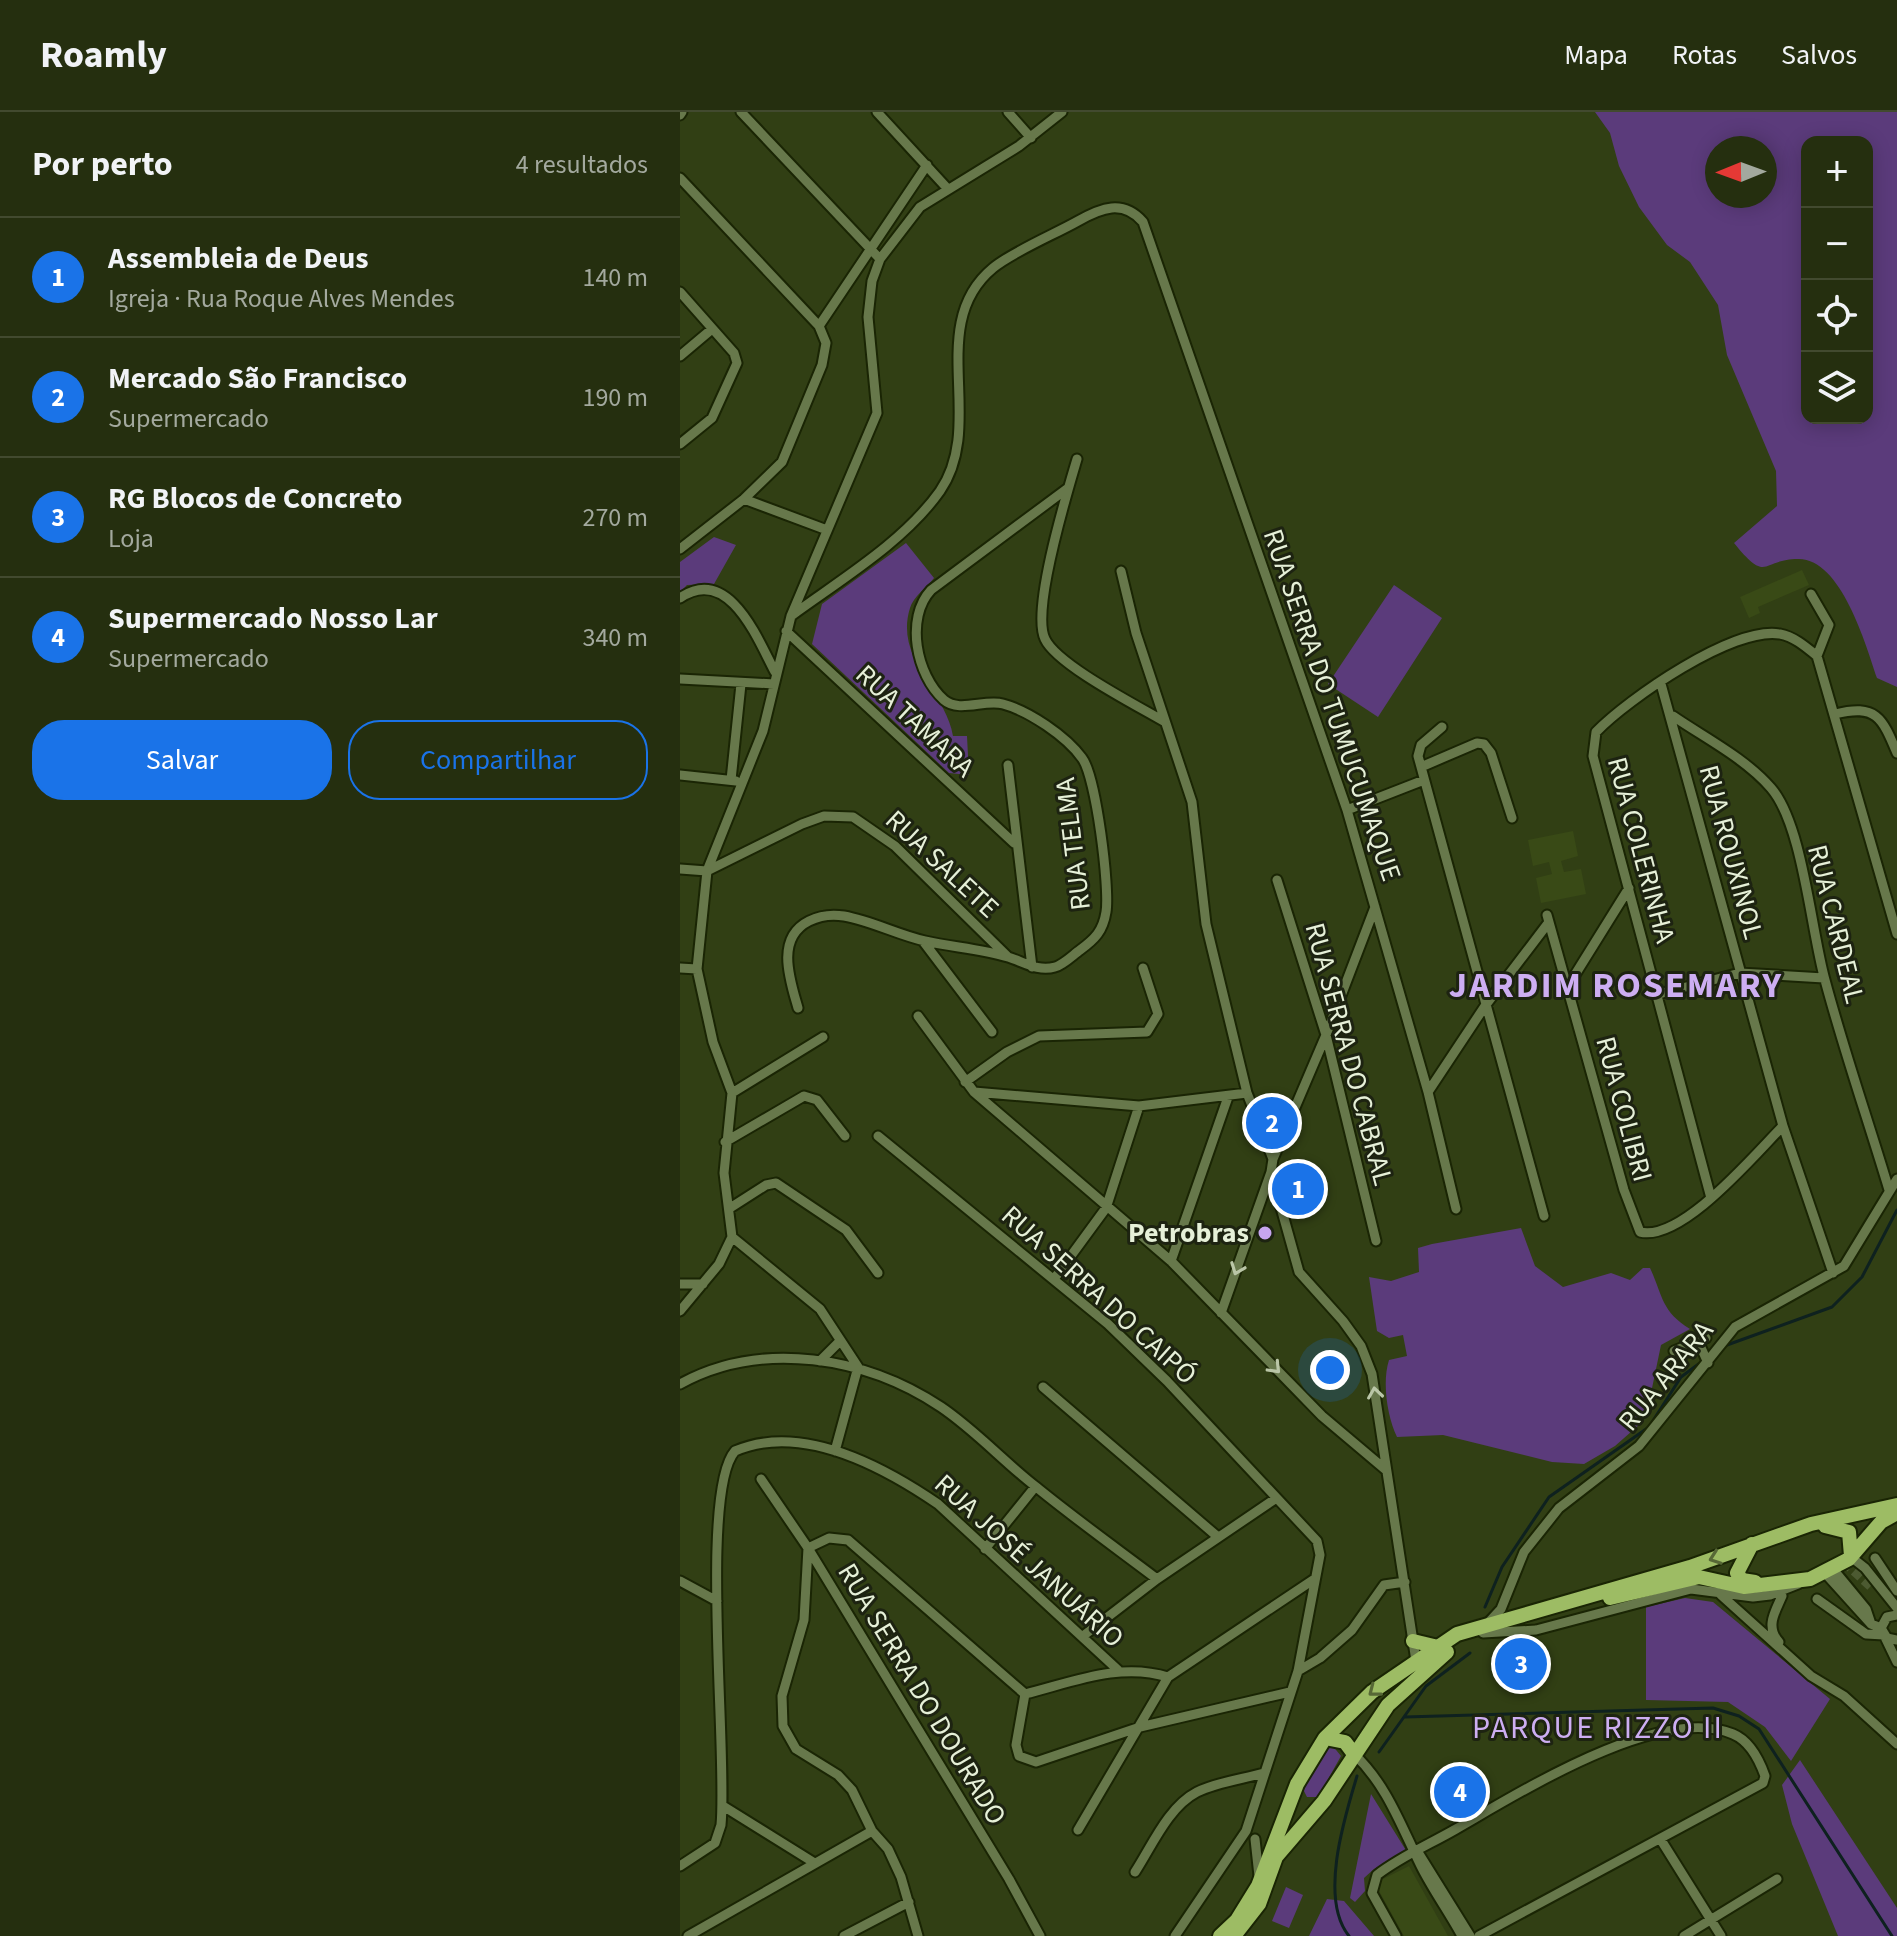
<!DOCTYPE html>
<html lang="pt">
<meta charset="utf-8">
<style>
body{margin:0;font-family:"Source Sans 3",sans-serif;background:#313b1d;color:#f1f3f6}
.controls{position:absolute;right:24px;top:24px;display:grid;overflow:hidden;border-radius:16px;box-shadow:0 4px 20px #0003}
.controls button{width:72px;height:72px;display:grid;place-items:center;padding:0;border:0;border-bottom:2px solid #424a2f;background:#252f0f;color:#f1f3f6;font:40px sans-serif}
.compass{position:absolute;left:1025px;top:24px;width:72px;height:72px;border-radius:50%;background:#252f0f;box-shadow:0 4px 20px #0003;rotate:269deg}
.you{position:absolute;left:650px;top:1258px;width:28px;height:28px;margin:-20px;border:6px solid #fff;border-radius:50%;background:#1a73e8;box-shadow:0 0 0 12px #1a73e833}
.badge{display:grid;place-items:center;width:52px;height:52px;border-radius:50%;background:#1a73e8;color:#fff;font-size:26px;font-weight:700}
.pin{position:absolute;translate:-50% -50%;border:4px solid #fff;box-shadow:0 2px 8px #0006}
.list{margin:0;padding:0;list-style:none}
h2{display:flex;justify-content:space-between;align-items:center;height:104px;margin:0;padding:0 32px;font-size:34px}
h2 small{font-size:26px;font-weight:400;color:#a3a99e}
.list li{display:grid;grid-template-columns:52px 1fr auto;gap:24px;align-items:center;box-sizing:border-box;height:120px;padding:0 32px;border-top:2px solid #424a2f}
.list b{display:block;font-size:30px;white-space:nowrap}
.list p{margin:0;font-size:26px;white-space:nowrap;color:#a3a99e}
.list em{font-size:26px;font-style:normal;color:#a3a99e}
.actions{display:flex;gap:16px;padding:24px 32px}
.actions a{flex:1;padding:18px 0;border:2px solid #1a73e8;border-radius:32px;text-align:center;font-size:28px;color:#1a73e8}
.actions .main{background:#1a73e8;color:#fff}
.icon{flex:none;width:44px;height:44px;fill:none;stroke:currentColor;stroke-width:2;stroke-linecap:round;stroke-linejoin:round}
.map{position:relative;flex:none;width:1217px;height:1824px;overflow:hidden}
header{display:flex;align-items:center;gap:48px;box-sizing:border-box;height:112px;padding:0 40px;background:#252f0f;border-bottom:2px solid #424a2f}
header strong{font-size:38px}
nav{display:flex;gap:44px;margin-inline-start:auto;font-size:28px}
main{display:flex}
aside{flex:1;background:#252f0f}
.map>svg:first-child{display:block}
.built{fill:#394a16}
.green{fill:#5b3b7b;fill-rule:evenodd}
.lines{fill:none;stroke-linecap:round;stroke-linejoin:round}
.stream{stroke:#0e211f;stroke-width:3}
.minor-tunnel{stroke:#4c5a31;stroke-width:9;stroke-dasharray:9 4.5;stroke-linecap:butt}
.minor-casing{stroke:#1a2504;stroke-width:13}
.highway-casing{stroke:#1a2504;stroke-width:18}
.minor{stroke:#67784b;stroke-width:9}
.highway{stroke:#9dbc64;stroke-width:14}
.oneway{stroke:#bac6a7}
.oneway2{stroke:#576836}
.poi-dot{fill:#c7a6ef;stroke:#1d2311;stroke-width:3}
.labels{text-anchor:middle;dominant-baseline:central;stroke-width:6;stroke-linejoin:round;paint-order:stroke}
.street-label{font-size:28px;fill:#e6f0d8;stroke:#1d2311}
.poi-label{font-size:28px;font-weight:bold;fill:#e6f0d8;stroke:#1d2311;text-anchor:end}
.quarter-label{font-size:32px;letter-spacing:2px;fill:#cdaef2;stroke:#1d2311}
.district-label{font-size:36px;font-weight:bold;letter-spacing:2px;fill:#cdaef2;stroke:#1d2311}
</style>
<header>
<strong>Roamly</strong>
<nav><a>Mapa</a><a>Rotas</a><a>Salvos</a></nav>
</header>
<main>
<aside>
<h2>Por perto<small>4 resultados</small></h2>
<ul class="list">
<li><span class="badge">1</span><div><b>Assembleia de Deus</b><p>Igreja · Rua Roque Alves Mendes</p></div><em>140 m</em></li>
<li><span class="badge">2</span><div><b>Mercado São Francisco</b><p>Supermercado</p></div><em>190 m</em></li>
<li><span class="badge">3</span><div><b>RG Blocos de Concreto</b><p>Loja</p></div><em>270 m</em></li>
<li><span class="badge">4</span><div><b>Supermercado Nosso Lar</b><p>Supermercado</p></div><em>340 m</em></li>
</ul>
<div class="actions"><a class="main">Salvar</a><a>Compartilhar</a></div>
</aside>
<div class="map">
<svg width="1217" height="1824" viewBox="0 0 1217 1824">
<rect width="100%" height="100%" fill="#313f14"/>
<path class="built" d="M 1122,458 L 1129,473 L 1078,495 L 1080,501 L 1069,506 L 1060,485 Z
M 893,719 L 898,744 L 881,749 L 884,760 L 901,757 L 906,782 L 861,791 L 856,766 L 872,762 L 869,750 L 853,754 L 848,728 Z
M 729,1754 L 768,1824 L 724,1824 L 698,1777 L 701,1768 Z"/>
<path class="green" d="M 915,0 L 1217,0 L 1217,575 L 1197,566 C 1186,533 1161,446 1118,447 C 1081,447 1088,473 1054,431 L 1097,394 L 1096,359 L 1047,243 L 1038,193 L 1010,150 L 987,133 L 959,95 L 939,54 L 930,21 ZM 1127,30 L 1187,30 L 1187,306 L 1127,306 ZM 1037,36 L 1085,36 L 1085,84 L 1037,84 Z
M 34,425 L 56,433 L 34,472 L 7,473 L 0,480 L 0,450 Z
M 226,431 L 254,466 C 247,475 233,485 230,496 C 214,547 266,580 273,624 L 287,624 L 289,663 L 269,661 L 132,532 L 142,492 Z
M 714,473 L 762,506 L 698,605 L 648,572 Z
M 841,1116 L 855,1154 L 883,1175 L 931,1161 L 950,1168 L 963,1156 L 970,1156 C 983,1184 981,1199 1010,1217 L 981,1233 L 971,1281 L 960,1312 L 935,1334 L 904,1352 L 872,1350 L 763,1323 L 717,1325 C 707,1304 702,1270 709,1248 L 727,1244 L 723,1223 L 709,1226 L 697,1219 L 689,1165 L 711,1169 L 739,1160 L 738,1136 L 752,1132 Z
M 1005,1486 L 1033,1490 L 1150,1587 L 1111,1649 L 1085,1615 L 1048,1590 L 966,1588 L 966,1495 Z
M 652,1633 L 661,1644 L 638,1685 L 627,1685 L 622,1675 L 646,1634 Z
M 1120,1648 L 1217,1796 L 1217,1824 L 1158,1824 L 1112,1712 L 1102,1673 Z
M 691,1682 L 727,1740 L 694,1757 L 684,1766 L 685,1779 L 675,1790 L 670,1786 Z
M 606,1775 L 623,1783 L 609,1816 L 592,1809 Z
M 647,1787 L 664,1789 L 694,1824 L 629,1824 Z"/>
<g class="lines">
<path class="stream" d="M 1047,1233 L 1152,1195 L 1182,1165 L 1217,1098
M 805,1495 L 822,1455 L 869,1385 L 969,1315 L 1001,1265 L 1024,1248
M 725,1605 L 1033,1596 L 1059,1604 L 1079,1617 L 1212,1824
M 699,1640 L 746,1574 L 790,1541
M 669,1824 C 639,1787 664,1707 677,1664"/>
<path class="minor-tunnel" d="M 1164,1450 L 1191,1475"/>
<defs>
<path id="minor" d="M 61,0 L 200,147
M 197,0 L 267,76
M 328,0 L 351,26
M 0,3 L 2,0
M 0,66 L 139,214 L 146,231 L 142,253 L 102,350 L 64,387 L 0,437
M 0,180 L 54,241 L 57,251 L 32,306 L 0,332
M 139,214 L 247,53
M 0,244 L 32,217
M 397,347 C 387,381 351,498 365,527 C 377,553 458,594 485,610
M 64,387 L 147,418
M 441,459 L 456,521 L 512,690 L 526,812 L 567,981 L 593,1047 L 591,1060 L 619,1160 L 663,1209 L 681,1234 L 692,1262 L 736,1549
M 1131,482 L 1149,513 L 1137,544
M 0,486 C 49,452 78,528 95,560
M 111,504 C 160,468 224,430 260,379 C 307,311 244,213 313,156 C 332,140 375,122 398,109 C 421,96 443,87 463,110 L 667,698 L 748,980 L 776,1097
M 106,519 L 334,731
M 0,567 L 94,572
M 981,572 L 1103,1014 L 1153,1161
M 1155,602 C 1196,592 1202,605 1217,641
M 993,604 C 1025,626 1065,646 1091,676 C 1123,713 1131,819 1145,868 C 1164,939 1188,1008 1209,1078
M 762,615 L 741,633 L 738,644 L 864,1104
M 328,653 L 352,855
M 741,655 L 797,631 L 804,632 L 811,641 L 832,706
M 0,663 L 56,669
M 51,668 L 61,572
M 667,698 L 744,668
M 0,757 L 27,759
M 27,759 L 122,712 L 144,704 L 173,705 L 215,734 L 328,845
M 597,768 L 646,923 L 696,1129
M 867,803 L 944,1078 L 960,1120 C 1002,1130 1075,1042 1103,1014
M 243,829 L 312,920
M 0,856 L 17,857
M 888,874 L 949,776
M 975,883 L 1060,861 L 1144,866
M 118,896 C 110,868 95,826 129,809 C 139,804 152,802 164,804 C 192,809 218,823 245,829 C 272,835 302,837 328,845 C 344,850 358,860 375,855 C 383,853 393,843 400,838 C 415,827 423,819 426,800 C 430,776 416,664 402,646 C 386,624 349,599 323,592 C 305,587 279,601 264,588 C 236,563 225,506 251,478 L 388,376
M 238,904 L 294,980 L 491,1149 L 642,1304 L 706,1358
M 285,970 L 327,940 L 359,924 L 467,920 L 478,902 L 463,856
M 294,980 L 459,994 L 567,981
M 748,980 L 805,894 L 869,810
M 52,981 L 143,925
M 198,1024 L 428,1212 L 487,1269 L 637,1429 L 640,1443 L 618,1559 L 566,1719 L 495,1824
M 45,1030 L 124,984 L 137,988 L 165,1024
M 593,1047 L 646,923 L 695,795
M 1031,1086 L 913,644 L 916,620 C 948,587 1053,514 1100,522 C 1115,525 1126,535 1137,544 L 1217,822
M 50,1096 L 86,1073 L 96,1071 L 166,1118 L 198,1161
M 52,1125 L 140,1197 L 178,1255
M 491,1149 L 548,985
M 374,1167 L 426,1096 L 459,994
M 0,1172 L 23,1172
M 0,1199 L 39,1152 L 52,1125 L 44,1061 L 52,981 L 33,930 L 17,857 L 27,759 L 83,619 L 111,504 L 197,301 L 188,205 L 192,169 L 200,147 L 240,95 L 339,34 L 382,0
M 541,1201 L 591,1060
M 1018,1229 L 1028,1251
M 994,1239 L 1026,1226
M 140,1249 L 160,1229
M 0,1272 C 82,1227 186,1245 261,1295 C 295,1318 323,1349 355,1374 C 394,1406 436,1436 477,1467
M 363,1275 L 538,1425
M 155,1339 L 178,1255
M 81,1367 L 128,1436 L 329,1767 L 360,1824
M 128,1436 L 124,1508 L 102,1584 L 103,1614 L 116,1637 L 158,1663 L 172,1678 L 192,1719 L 208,1737 L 221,1765 L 238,1824
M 128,1436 L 149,1426 L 168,1428 L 345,1582
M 305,1437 L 355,1375
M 1171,1445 L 1185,1456 L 1217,1496
M 1195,1446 L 1217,1479
M 1153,1457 L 1186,1497 L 1191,1512 L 1201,1516
M 1145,1461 L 1191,1512
M 0,1469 L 37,1489
M 1041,1483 L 1131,1564 L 1164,1584 L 1217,1632
M 1137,1487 L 1186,1522 L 1204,1523 L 1217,1550
M 1217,1503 L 1207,1505 L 1201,1516 L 1207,1526 L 1217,1528
M 808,1511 L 821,1497 L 844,1440 L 879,1396 L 959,1334 L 1055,1215 L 1164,1154 L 1217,1067
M 803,1521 L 856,1518 L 1011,1477 L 1073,1485 L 1090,1483 L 1118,1472
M 403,1524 L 477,1467 L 595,1387
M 1099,1530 C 1085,1515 1095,1500 1102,1484
M 618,1559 L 640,1546 L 672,1518 L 704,1473 L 725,1470
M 345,1582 L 336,1633 L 339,1644 L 356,1650 L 460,1615 L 610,1580
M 345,1582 C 393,1570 440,1550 488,1565
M 674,1642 C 707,1673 721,1714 741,1754 C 753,1778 769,1800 782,1824
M 43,1694 L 133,1750
M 398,1718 L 488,1565 L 633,1468
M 575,1727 L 579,1764
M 981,1728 L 1041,1824
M 739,1742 L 790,1824
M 0,1754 L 35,1731 L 41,1713 C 48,1642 19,1380 55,1339 C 122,1310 204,1355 258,1392 L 438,1558
M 455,1760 C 472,1734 488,1695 517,1680 C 537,1670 563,1667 584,1661
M 8,1824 L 192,1719
M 164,1824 L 229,1790
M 716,1824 L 692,1781 L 697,1763 C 720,1745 750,1732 776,1717 C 839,1681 981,1591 1053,1622 C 1070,1629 1079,1647 1085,1664 L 1083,1671 L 799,1824
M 1004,1824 L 1097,1767"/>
<path id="highway" d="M 1145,1414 L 1169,1420 L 1171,1444
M 1072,1432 L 1057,1461 L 1062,1468 L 1075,1470
M 930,1486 L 1019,1465 L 1064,1475 L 1130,1467 L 1169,1447 L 1201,1410 L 1217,1401
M 733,1529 L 758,1535
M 645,1626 L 665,1630 L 674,1642
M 540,1824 L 557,1808 L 578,1774 L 617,1672 L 645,1626 L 692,1580 L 777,1522 L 1010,1455 L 1131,1412 L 1217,1393
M 554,1824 L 579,1792 L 596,1745 L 644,1689 L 708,1593 L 767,1540"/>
</defs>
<use href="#minor" class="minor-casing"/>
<use href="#highway" class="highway-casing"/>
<use href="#minor" class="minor"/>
<use href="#highway" class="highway"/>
</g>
<defs><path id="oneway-chevron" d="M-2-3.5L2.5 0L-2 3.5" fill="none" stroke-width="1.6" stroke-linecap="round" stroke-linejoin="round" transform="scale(2)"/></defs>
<g class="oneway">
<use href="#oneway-chevron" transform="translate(557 1157) rotate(111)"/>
<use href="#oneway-chevron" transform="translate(595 1256) rotate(46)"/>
<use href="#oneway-chevron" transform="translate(695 1281) rotate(-98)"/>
</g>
<g class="oneway2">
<use href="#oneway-chevron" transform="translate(1035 1446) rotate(160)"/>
<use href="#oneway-chevron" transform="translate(694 1579) rotate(142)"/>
</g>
<circle class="poi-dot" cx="585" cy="1121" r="8"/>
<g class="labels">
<g class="street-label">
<text transform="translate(652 593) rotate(71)">RUA SERRA DO TUMUCUMAQUE</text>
<text transform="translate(235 609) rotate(43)">RUA TAMARA</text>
<text transform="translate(393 732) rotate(-97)">RUA TELMA</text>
<text transform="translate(961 738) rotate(75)">RUA COLERINHA</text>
<text transform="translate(1051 740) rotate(75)">RUA ROUXINOL</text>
<text transform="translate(262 752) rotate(43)">RUA SALETE</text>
<text transform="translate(1156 812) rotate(76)">RUA CARDEAL</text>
<text transform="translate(669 942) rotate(75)">RUA SERRA DO CABRAL</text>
<text transform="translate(944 997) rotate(75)">RUA COLIBRI</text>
<text transform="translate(419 1183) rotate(42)">RUA SERRA DO CAIPÓ</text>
<text transform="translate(986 1264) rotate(-51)">RUA ARARA</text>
<text transform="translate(349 1449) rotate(42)">RUA JOSÉ JANUÁRIO</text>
<text transform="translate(242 1582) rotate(59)">RUA SERRA DO DOURADO</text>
</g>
<g class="poi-label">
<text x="569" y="1121">Petrobras</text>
</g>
<g class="quarter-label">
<text x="918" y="1616">PARQUE RIZZO II</text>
</g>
<g class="district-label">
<text x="936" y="873">JARDIM ROSEMARY</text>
</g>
</g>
</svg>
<div class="controls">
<button>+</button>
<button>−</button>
<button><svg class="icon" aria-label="locate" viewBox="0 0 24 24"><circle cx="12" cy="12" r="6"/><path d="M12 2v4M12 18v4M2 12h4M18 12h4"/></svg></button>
<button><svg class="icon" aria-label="layers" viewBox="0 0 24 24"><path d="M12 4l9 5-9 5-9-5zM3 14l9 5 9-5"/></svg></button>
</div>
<svg class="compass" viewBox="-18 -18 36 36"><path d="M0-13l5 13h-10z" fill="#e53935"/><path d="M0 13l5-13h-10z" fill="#a3a99e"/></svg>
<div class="you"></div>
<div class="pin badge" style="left:618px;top:1077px">1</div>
<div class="pin badge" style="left:592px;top:1011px">2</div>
<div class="pin badge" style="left:841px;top:1552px">3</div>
<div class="pin badge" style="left:780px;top:1680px">4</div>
</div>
</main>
